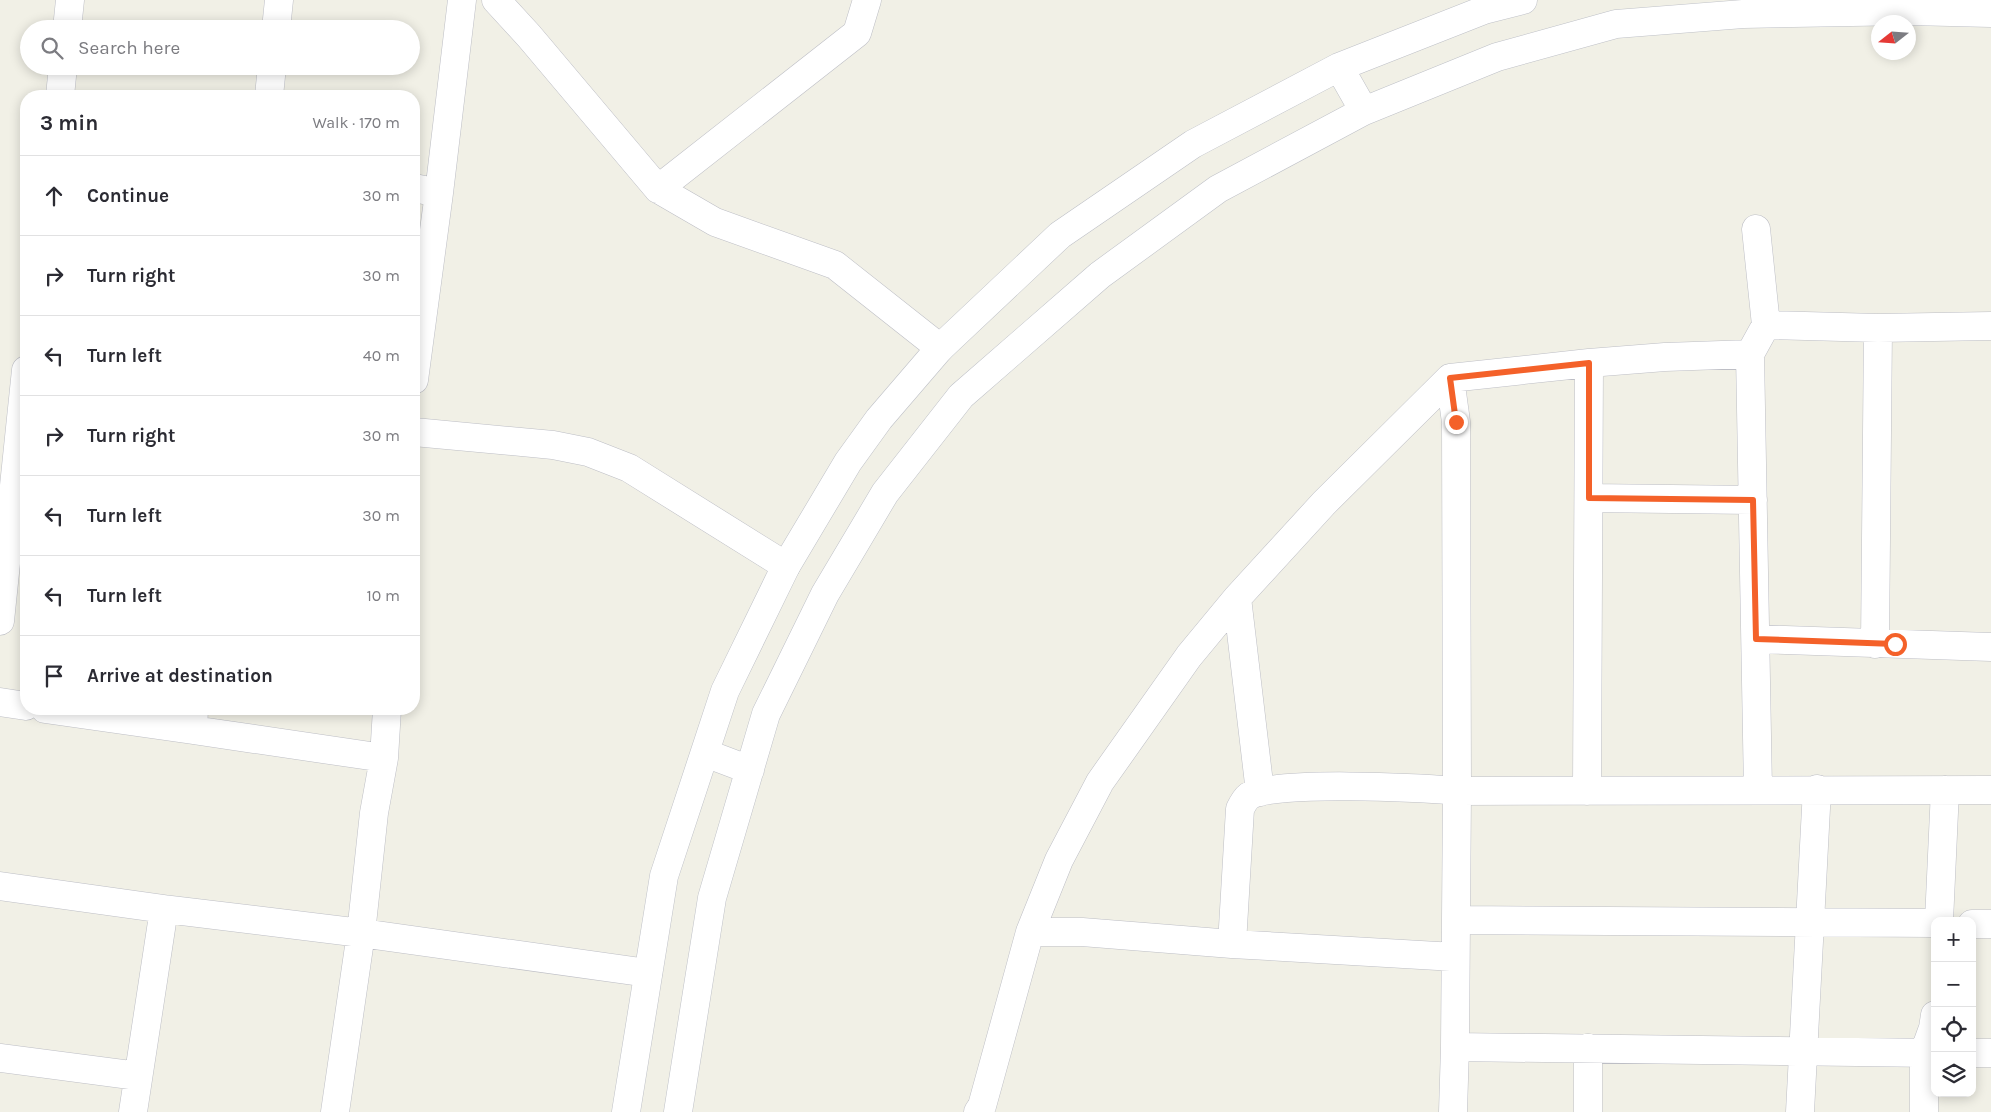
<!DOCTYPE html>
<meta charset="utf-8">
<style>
body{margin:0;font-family:Karla,sans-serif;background:#f7f7f7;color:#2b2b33}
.controls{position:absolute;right:15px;bottom:15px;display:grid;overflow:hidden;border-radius:10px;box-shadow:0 2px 12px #0003}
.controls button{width:45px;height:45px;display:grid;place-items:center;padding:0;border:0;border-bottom:1px solid #e1e1e2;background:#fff;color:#2b2b33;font:25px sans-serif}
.compass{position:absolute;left:1871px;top:15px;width:45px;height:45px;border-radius:50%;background:#fff;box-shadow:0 2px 12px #0003;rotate:253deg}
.stop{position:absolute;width:15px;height:15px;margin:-11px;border:4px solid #f46129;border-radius:50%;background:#fff}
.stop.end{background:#f46129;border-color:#fff;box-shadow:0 1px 5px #0008}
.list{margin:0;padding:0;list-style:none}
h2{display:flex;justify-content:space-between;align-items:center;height:65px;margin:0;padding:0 20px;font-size:21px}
h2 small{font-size:16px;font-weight:400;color:#7c7c81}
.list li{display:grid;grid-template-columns:32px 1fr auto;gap:15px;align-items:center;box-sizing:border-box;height:80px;padding:0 20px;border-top:1px solid #e1e1e2}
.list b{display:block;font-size:19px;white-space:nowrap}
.list em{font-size:16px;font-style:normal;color:#7c7c81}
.icon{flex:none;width:28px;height:28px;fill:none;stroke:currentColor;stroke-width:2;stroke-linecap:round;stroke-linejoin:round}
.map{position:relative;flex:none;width:1991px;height:1112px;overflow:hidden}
.search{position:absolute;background:#fff;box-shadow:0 2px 12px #0003;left:20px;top:20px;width:400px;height:55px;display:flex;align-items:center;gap:12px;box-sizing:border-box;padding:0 18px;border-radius:28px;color:#7c7c81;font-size:19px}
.panel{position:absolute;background:#fff;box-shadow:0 2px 12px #0003;left:20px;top:90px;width:400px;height:625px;border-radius:20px}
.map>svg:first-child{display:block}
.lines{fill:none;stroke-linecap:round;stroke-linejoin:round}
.minor-casing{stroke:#bdbec5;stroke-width:29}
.secondary-casing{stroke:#bec0c7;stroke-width:29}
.minor{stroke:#fff;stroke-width:28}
.secondary{stroke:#fff;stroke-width:28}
.route{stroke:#f46129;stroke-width:6}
</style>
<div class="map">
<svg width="1991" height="1112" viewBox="0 0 1991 1112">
<rect width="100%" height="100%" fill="#f1f0e6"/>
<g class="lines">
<defs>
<path id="minor" d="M 496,0 L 529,36 L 658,189 L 715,222 L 835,265 L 940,348
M 67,29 L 70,0
M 276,29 L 279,0
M 60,96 L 63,66
M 269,96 L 272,66
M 414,188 L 439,193
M 658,189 L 857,33 L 867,0
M 1756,229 L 1766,325 L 1750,354 L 1758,790
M 1766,325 L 1878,328 L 1991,326
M 1450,378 L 1456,422 L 1457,791 L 1455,1047 L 1453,1112
M 414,380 L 439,193 L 462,0
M 414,432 L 553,445 L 588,452 L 629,468 L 786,566
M 1589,498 L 1753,500
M 1237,598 L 1260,792
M 0,621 L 26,370
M 1756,639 L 1991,647
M 1875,644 L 1878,328
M 0,702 L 26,706
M 45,709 L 193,730 L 194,709
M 193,730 L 384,758
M 1587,791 L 1589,363
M 0,886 L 164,909 L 361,933 L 648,973
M 1457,920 L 1935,923
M 1939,921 L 1945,790
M 1972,924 L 1991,924
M 1030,932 L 1082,932 L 1232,944 L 1455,957
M 1232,944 L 1240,809 C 1242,805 1245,799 1249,796 C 1273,780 1423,788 1457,791 L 1991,790
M 1455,1047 L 1935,1053
M 1972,1053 L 1991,1053
M 0,1058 L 138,1076
M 133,1112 L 164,909
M 335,1112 L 361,933 L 374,813 L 384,758 L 387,709
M 978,1112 L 982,1106 L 1030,932 L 1059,860 L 1100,782 L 1189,656 L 1237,598 L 1324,503 L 1450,378 L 1589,363 L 1665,357 L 1750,354
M 1588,1112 L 1588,1048
M 1800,1112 L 1817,789
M 1924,1112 L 1924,1053 L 1933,1028 L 1935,1015"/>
<path id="secondary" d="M 1339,67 L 1364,111
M 705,753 L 750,770
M 626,1112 L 664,876 L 725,691 L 786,566 L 848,462 L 879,419 L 940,348 L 1060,235 L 1193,144 L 1339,67 L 1484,10 L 1523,0
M 678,1112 L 712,898 L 766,714 L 825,594 L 885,493 L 961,396 L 1100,275 L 1218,189 L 1364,111 L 1497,57 L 1616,24 L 1743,14 L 1910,11 L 1991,13"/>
</defs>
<use href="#minor" class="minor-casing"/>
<use href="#secondary" class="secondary-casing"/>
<use href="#minor" class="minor"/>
<use href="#secondary" class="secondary"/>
</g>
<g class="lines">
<path class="route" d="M 1456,422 L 1450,378 L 1589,363 L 1589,498 L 1753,500 L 1756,639 L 1895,644"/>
</g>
</svg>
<div class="controls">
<button>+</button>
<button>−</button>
<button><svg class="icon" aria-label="locate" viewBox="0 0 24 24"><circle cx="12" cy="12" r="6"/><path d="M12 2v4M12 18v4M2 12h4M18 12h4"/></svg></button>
<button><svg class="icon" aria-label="layers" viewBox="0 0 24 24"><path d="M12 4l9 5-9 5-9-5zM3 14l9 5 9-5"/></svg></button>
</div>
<svg class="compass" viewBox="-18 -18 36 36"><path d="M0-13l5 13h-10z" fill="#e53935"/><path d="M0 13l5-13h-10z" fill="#7c7c81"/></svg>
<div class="stop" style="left:1895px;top:644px"></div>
<div class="stop end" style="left:1456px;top:422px"></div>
<div class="search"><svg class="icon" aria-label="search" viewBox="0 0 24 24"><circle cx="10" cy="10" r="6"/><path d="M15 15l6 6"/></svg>Search here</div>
<section class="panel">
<h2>3 min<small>Walk · 170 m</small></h2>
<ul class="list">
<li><svg class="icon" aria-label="ahead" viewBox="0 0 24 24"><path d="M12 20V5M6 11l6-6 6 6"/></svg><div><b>Continue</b></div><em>30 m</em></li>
<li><svg class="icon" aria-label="right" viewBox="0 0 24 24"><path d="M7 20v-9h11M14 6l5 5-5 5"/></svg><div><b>Turn right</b></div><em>30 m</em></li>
<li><svg class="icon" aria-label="left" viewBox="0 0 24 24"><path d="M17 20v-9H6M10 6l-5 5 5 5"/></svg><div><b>Turn left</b></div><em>40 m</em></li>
<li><svg class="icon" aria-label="right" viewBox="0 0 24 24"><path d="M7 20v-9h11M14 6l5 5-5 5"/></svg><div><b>Turn right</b></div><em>30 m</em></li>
<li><svg class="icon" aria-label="left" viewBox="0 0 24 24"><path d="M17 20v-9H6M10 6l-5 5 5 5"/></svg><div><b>Turn left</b></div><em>30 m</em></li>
<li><svg class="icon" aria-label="left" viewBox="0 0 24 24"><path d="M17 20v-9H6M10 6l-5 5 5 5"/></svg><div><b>Turn left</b></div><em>10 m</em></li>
<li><svg class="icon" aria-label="arrive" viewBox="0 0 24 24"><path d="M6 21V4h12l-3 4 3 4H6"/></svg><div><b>Arrive at destination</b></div></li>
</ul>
</section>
</div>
